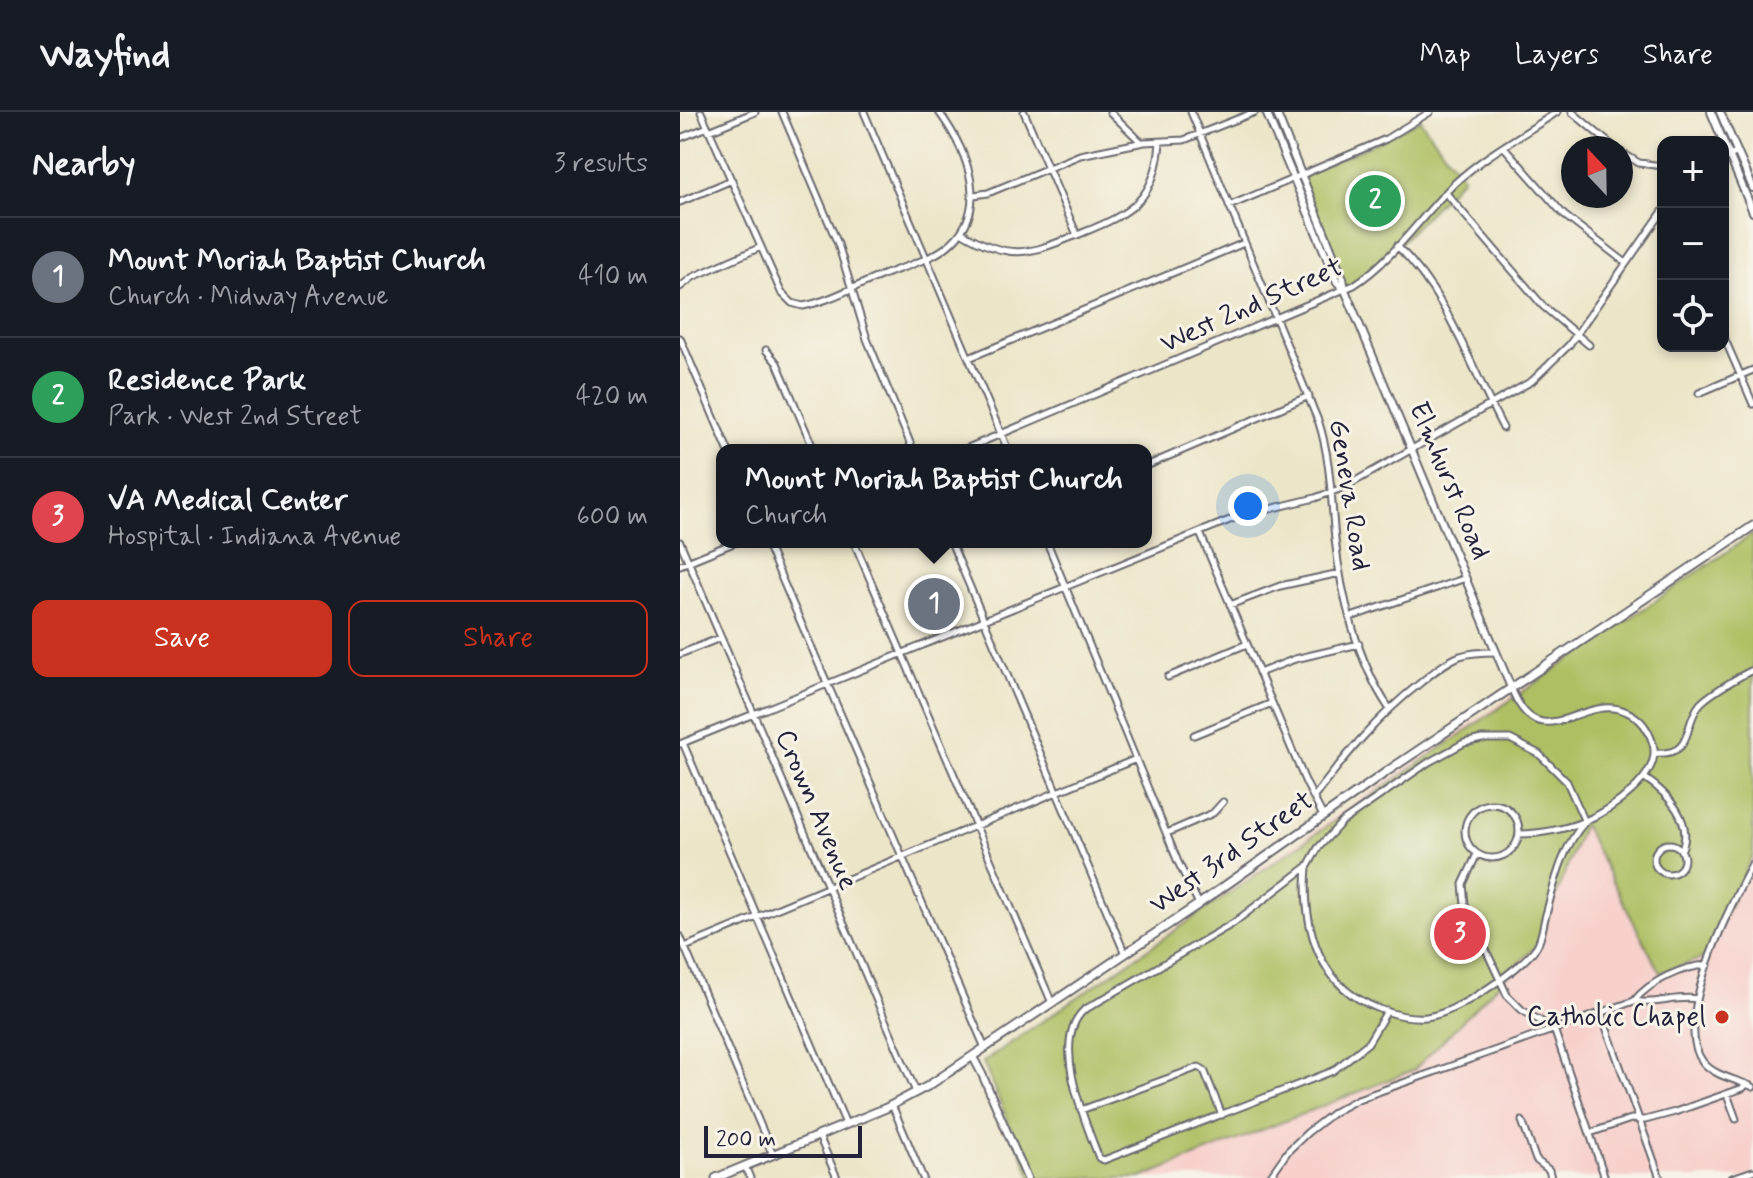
<!DOCTYPE html>
<meta charset="utf-8">
<style>
body{margin:0;font-family:Mynerve,sans-serif;background:#20242c;color:#f1f3f6}
.controls{position:absolute;right:24px;top:24px;display:grid;overflow:hidden;border-radius:16px;box-shadow:0 4px 12px #0003}
.controls button{width:72px;height:72px;display:grid;place-items:center;padding:0;border:0;border-bottom:2px solid #363941;background:#171b24;color:#f1f3f6;font:40px sans-serif}
.compass{position:absolute;left:881px;top:24px;width:72px;height:72px;border-radius:50%;background:#171b24;box-shadow:0 4px 12px #0003;rotate:338deg}
.scale{position:absolute;left:24px;bottom:20px;width:158px;box-sizing:border-box;padding-left:8px;border:4px solid #22223b;border-top:0;font-size:22px;line-height:28px;white-space:nowrap;color:#22223b;-webkit-text-stroke:6px #f7f3e8;paint-order:stroke}
.you{position:absolute;left:568px;top:394px;width:28px;height:28px;margin:-20px;border:6px solid #fff;border-radius:50%;background:#1a73e8;box-shadow:0 0 0 12px #1a73e833}
.badge{display:grid;place-items:center;width:52px;height:52px;border-radius:50%;background:#c8321e;color:#fff;font-size:26px;font-weight:700}
.pin{position:absolute;translate:-50% -50%;border:4px solid #fff;box-shadow:0 2px 8px #0006}
.popup{position:absolute;left:36px;top:332px;width:436px;height:104px;box-sizing:border-box;display:grid;place-content:center;border-radius:16px;background:#171b24;filter:drop-shadow(0 2px 6px #0005);font-size:26px;white-space:nowrap;color:#9ea1a6}
.popup b{font-size:30px;color:#f1f3f6}
.popup::after{content:'';position:absolute;left:50%;top:100%;margin-left:-16px;border:16px solid transparent;border-top-color:#171b24}
.list{margin:0;padding:0;list-style:none}
h2{display:flex;justify-content:space-between;align-items:center;height:104px;margin:0;padding:0 32px;font-size:34px}
h2 small{font-size:26px;font-weight:400;color:#9ea1a6}
.list li{display:grid;grid-template-columns:52px 1fr auto;gap:24px;align-items:center;box-sizing:border-box;height:120px;padding:0 32px;border-top:2px solid #363941}
.list b{display:block;font-size:30px;white-space:nowrap}
.list p{margin:0;font-size:26px;white-space:nowrap;color:#9ea1a6}
.list em{font-size:26px;font-style:normal;color:#9ea1a6}
.actions{display:flex;gap:16px;padding:24px 32px}
.actions a{flex:1;padding:18px 0;border:2px solid #c8321e;border-radius:16px;text-align:center;font-size:28px;color:#c8321e}
.actions .main{background:#c8321e;color:#fff}
.icon{flex:none;width:44px;height:44px;fill:none;stroke:currentColor;stroke-width:2;stroke-linecap:round;stroke-linejoin:round}
.map{position:relative;flex:none;width:1073px;height:1066px;overflow:hidden}
header{display:flex;align-items:center;gap:48px;box-sizing:border-box;height:112px;padding:0 40px;background:#171b24;border-bottom:2px solid #363941}
header strong{font-size:38px}
nav{display:flex;gap:44px;margin-inline-start:auto;font-size:28px}
main{display:flex}
aside{flex:1;background:#171b24}
.map>svg:first-child{display:block}
.built{fill:#f7d0cc}
.green{fill:#aebf63;stroke:#68704f;stroke-width:2}
.lines{fill:none;stroke-linecap:round;stroke-linejoin:round}
.minor-casing{stroke:#69676d;stroke-width:9}
.tertiary-casing{stroke:#69676d;stroke-width:10}
.secondary-casing{stroke:#69676d;stroke-width:10}
.primary-casing{stroke:#69676d;stroke-width:11}
.minor{stroke:#fff;stroke-width:5}
.tertiary{stroke:#fff;stroke-width:6}
.secondary{stroke:#fff;stroke-width:6}
.primary{stroke:#fff;stroke-width:7}
.poi-dot{fill:#c8321e;stroke:#f7f3e8;stroke-width:3}
.labels{text-anchor:middle;dominant-baseline:central;stroke-width:6;stroke-linejoin:round;paint-order:stroke}
.street-label{font-size:28px;fill:#22223b;stroke:#f7f3e8}
.poi-label{font-size:28px;fill:#22223b;stroke:#f7f3e8;text-anchor:end}
</style>
<header>
<strong>Wayfind</strong>
<nav><a>Map</a><a>Layers</a><a>Share</a></nav>
</header>
<main>
<aside>
<h2>Nearby<small>3 results</small></h2>
<ul class="list">
<li><span class="badge" style="background:#6b7280">1</span><div><b>Mount Moriah Baptist Church</b><p>Church · Midway Avenue</p></div><em>410 m</em></li>
<li><span class="badge" style="background:#2e9e5b">2</span><div><b>Residence Park</b><p>Park · West 2nd Street</p></div><em>420 m</em></li>
<li><span class="badge" style="background:#e0444e">3</span><div><b>VA Medical Center</b><p>Hospital · Indiana Avenue</p></div><em>600 m</em></li>
</ul>
<div class="actions"><a class="main">Save</a><a>Share</a></div>
</aside>
<div class="map">
<svg width="1073" height="1066" viewBox="0 0 1073 1066">
<rect width="100%" height="100%" fill="#f7f3e8"/>
<filter id="ink" filterUnits="userSpaceOnUse"><feTurbulence type="fractalNoise" baseFrequency=".0125" numOctaves="2"/><feDisplacementMap in="SourceGraphic" scale="16" xChannelSelector="R" yChannelSelector="G"/><feConvolveMatrix kernelMatrix="1 2 1 2 8 2 1 2 1" color-interpolation-filters="sRGB"/></filter>
<filter id="wash" filterUnits="userSpaceOnUse"><feTurbulence type="fractalNoise" baseFrequency=".006" numOctaves="4" result="noise"/><feDisplacementMap in="SourceGraphic" scale="32" xChannelSelector="R" yChannelSelector="G"/><feGaussianBlur stdDeviation="1.8" result="paint"/><feColorMatrix in="noise" values="0 0 0 0 0 0 0 0 0 0 0 0 0 0 0 0 0 1.4 0 .05"/><feComposite in="paint" operator="in"/></filter>
<g filter="url(#wash)">
<rect width="100%" height="100%" fill="#ece6c9"/>
<path class="built" d="M 1073,422 L 1073,1066 L 352,1066 L 303,950 L 725,655 Z"/>
<path class="green" d="M 740,8 L 783,65 L 696,156 L 665,178 L 621,63 L 685,36 Z
M 1073,422 L 1073,743 L 1026,845 L 980,861 L 903,712 L 858,832 L 734,958 L 461,1066 L 352,1066 L 303,950 Z"/>
</g>
<g filter="url(#ink)">
<g class="lines">
<defs>
<path id="minor" d="M 21,0 L 101,180 L 112,191 L 123,194 C 150,189 177,173 203,163 C 223,155 247,149 265,136 C 313,100 288,40 259,0
M 102,0 L 158,132 L 187,227 L 233,338
M 184,0 L 328,338
M 344,0 L 397,123
M 430,0 L 461,30
M 511,0 L 639,311 C 651,349 651,387 655,427 C 661,483 677,549 709,596
M 892,0 L 935,36
M 29,19 L 75,0
M 0,26 L 28,15
M 824,35 L 884,103 L 946,151
M 941,40 L 959,51 L 983,54
M 1043,47 L 1058,40
M 766,81 L 863,194 L 909,233
M 294,83 L 308,81 L 400,43 L 464,30 L 504,28 L 575,0
M 0,90 L 52,68
M 549,94 L 706,27 L 750,0
M 281,120 C 332,151 351,141 402,121 C 452,101 476,87 480,30
M 717,134 C 769,184 790,254 823,316
M 0,175 L 13,165 L 81,135
M 1043,223 L 1073,292
M 0,226 L 48,338
M 86,238 L 97,251 L 134,338
M 289,246 L 564,131
M 1019,281 L 1073,258
M 283,338 L 674,173 C 714,147 741,104 775,71 C 805,43 843,23 877,0
M 466,354 L 629,284
M 520,421 L 626,671 L 643,704
M 0,430 L 236,980
M 86,430 L 305,936
M 174,430 L 372,891
M 271,430 L 445,842
M 367,430 L 498,750 L 519,792
M 0,453 L 56,430
M 550,493 L 600,474 L 660,461
M 671,505 L 786,466
M 0,542 L 40,526
M 579,561 L 615,547 L 679,532
M 488,565 L 567,532
M 832,578 C 861,648 902,579 947,600 C 961,606 969,618 973,632 C 982,664 931,698 905,709 C 886,717 860,722 840,722
M 514,623 L 592,591
M 3,631 L 166,1012
M 0,632 L 557,405 L 635,386 L 665,375 L 852,269 L 889,233 L 983,99
M 975,641 C 1015,644 1002,614 1020,592 C 1028,583 1061,563 1073,558
M 965,666 C 987,681 1015,710 1001,739
M 634,685 C 666,643 697,605 739,572 C 751,562 765,550 780,544 C 792,540 804,540 816,540
M785 719a27 27 0 1 1 54 0a27 27 0 1 1-54 0Z
M 487,721 L 533,701 L 543,690
M974 747a15 15 0 1 1 30 0a15 15 0 1 1-30 0Z
M 797,742 L 783,772 L 785,793 L 827,883 L 842,898 L 874,917 L 925,1066
M 1073,751 C 1051,792 991,909 1023,950 C 1034,964 1058,968 1073,975
M 627,755 C 623,801 632,853 671,882 C 691,896 721,907 746,905 C 775,902 841,858 857,834 C 863,824 863,810 867,799 C 875,768 883,734 905,710
M 0,824 L 93,1043
M 5,835 L 456,647
M 954,889 C 970,869 1003,854 1028,853
M 707,899 L 688,931 L 653,959 L 424,1048 L 419,1046 C 405,1009 370,929 404,898 L 552,812 L 628,754 L 638,736 L 662,710 L 749,650 L 784,631 L 802,627 L 830,627 L 859,642 L 887,670 L 905,710
M 921,901 L 980,1066
M 1047,982 L 1056,1007
M 212,993 L 243,1066
M 401,998 L 519,955 L 524,958 L 542,1003
M 842,1009 L 856,1048 L 869,1058 L 871,1066
M 910,1021 L 951,1007 L 965,1008 L 995,1000 L 1063,976 L 1066,972
M 139,1024 L 157,1066
M 65,1054 L 70,1066
M 589,1066 L 608,1039 L 628,1020 L 654,1000 L 678,987 L 954,889 C 975,894 996,883 1017,887
M 1052,1066 L 1073,1059"/>
<path id="tertiary" d="M 586,0 L 657,170 L 665,178
M 596,0 L 663,166 L 665,178 L 832,578
M 293,945 L 302,962 L 347,1066"/>
<path id="secondary" d="M 1031,0 L 1073,100
M 1040,0 L 1073,76"/>
<path id="primary" d="M 36,1066 L 206,996 L 248,974 L 519,792 L 709,658 L 1073,414"/>
</defs>
<use href="#minor" class="minor-casing"/>
<use href="#tertiary" class="tertiary-casing"/>
<use href="#secondary" class="secondary-casing"/>
<use href="#primary" class="primary-casing"/>
<use href="#minor" class="minor"/>
<use href="#tertiary" class="tertiary"/>
<use href="#secondary" class="secondary"/>
<use href="#primary" class="primary"/>
</g>
</g>
<circle class="poi-dot" cx="1042" cy="905" r="8"/>
<g class="labels">
<g class="street-label">
<text transform="translate(572 194) rotate(-24)">West 2nd Street</text>
<text transform="translate(769 369) rotate(67)">Elmhurst Road</text>
<text transform="translate(669 383) rotate(81)">Geneva Road</text>
<text transform="translate(136 698) rotate(67)">Crown Avenue</text>
<text transform="translate(552 741) rotate(-35)">West 3rd Street</text>
</g>
<g class="poi-label">
<text x="1026" y="905">Catholic Chapel</text>
</g>
</g>
</svg>
<div class="controls">
<button>+</button>
<button>−</button>
<button><svg class="icon" aria-label="locate" viewBox="0 0 24 24"><circle cx="12" cy="12" r="6"/><path d="M12 2v4M12 18v4M2 12h4M18 12h4"/></svg></button>
</div>
<svg class="compass" viewBox="-18 -18 36 36"><path d="M0-13l5 13h-10z" fill="#e53935"/><path d="M0 13l5-13h-10z" fill="#9ea1a6"/></svg>
<div class="scale">200 m</div>
<div class="you"></div>
<div class="pin badge" style="left:254px;top:492px;background:#6b7280">1</div>
<div class="popup"><b>Mount Moriah Baptist Church</b>Church</div>
<div class="pin badge" style="left:695px;top:89px;background:#2e9e5b">2</div>
<div class="pin badge" style="left:780px;top:822px;background:#e0444e">3</div>
</div>
</main>
